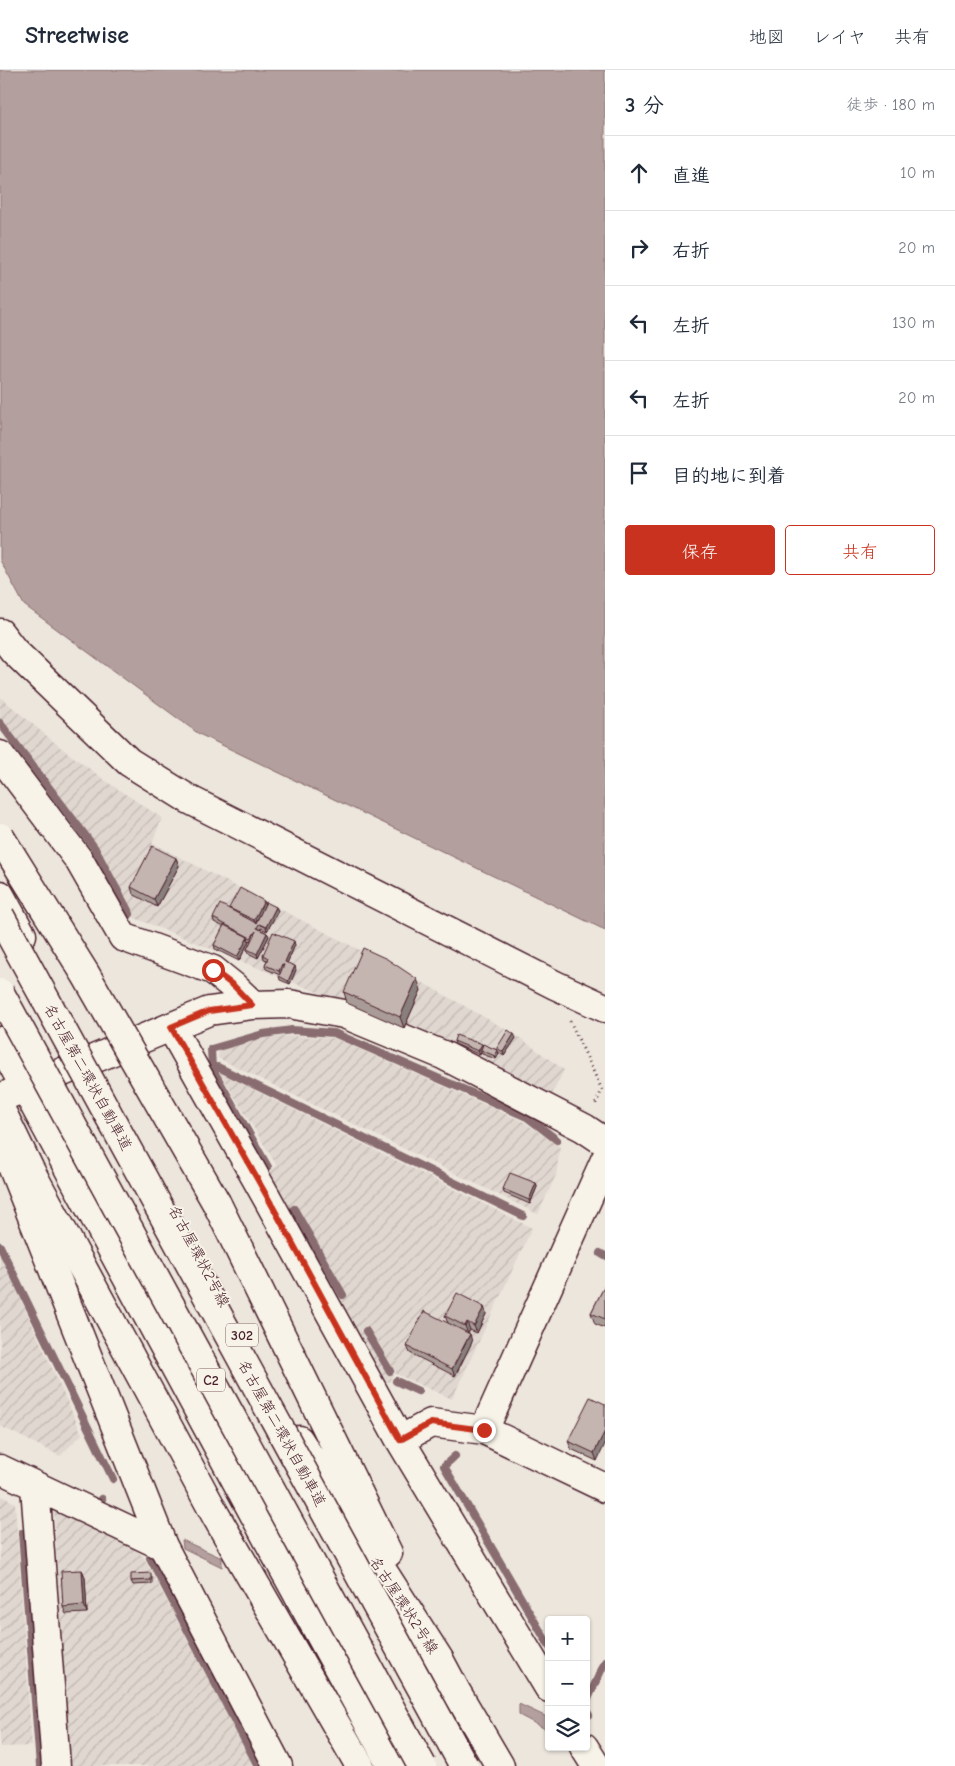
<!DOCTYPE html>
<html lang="ja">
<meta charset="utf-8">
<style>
body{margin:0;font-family:"Comic Neue","Klee One",sans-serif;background:#f2f2f3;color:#1f2937}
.controls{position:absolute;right:15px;bottom:15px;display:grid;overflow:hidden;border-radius:5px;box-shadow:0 1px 4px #0004}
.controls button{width:45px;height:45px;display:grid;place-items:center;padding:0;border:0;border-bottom:1px solid #e0e1e3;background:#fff;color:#1f2937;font:25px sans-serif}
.stop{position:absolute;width:15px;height:15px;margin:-11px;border:4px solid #c8321e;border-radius:50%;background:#fff}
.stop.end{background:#c8321e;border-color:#fff;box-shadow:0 1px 5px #0008}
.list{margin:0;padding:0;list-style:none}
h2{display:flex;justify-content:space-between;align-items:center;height:65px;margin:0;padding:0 20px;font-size:21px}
h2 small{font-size:16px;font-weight:400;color:#747a83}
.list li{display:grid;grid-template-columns:32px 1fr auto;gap:15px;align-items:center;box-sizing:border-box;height:75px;padding:0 20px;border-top:1px solid #e0e1e3}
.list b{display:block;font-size:19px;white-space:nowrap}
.list em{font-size:16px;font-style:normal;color:#747a83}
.actions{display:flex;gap:10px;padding:15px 20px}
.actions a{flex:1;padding:11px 0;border:1px solid #c8321e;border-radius:5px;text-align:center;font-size:18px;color:#c8321e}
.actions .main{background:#c8321e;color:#fff}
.icon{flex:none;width:28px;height:28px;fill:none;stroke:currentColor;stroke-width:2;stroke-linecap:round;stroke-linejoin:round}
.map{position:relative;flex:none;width:605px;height:1696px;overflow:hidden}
header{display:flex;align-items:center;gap:30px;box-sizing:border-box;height:70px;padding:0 25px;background:#fff;border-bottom:1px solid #e0e1e3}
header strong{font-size:24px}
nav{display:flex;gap:28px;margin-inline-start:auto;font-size:18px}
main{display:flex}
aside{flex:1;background:#fff}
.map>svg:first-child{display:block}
.industrial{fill:url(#industrial-furrows)}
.water{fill:#b39f9d;stroke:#896c6f}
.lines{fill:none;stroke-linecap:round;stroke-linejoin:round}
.stream{stroke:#896c6f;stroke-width:8}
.minor-casing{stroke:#4a1f2b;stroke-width:31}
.highway-casing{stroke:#4a1f2b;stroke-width:31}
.path{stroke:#4a1f2b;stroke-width:3;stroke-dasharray:1 4;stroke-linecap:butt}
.minor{stroke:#f7f3e8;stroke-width:28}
.highway{stroke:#f7f3e8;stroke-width:28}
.highway-bridge-casing{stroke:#4a1f2b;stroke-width:31;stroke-linecap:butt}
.highway-bridge{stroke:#f7f3e8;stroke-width:28}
.wall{fill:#a99c97;stroke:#4a1f2b}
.shaded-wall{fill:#897f7b;stroke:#4a1f2b}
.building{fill:#c4b5b0;stroke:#4a1f2b}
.route{stroke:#c8321e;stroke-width:6}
.labels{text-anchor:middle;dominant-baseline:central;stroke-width:4;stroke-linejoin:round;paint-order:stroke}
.shield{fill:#f7f3e8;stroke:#7e5f64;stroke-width:1}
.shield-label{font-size:14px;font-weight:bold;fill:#4a1f2b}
.street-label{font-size:15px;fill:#4a1f2b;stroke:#f7f3e8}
</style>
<header>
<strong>Streetwise</strong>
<nav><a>地図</a><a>レイヤ</a><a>共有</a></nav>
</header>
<main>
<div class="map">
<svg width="605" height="1696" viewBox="0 0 605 1696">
<defs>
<pattern id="industrial-furrows" width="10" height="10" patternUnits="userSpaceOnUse" patternTransform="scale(1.25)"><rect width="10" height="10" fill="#e0d7d0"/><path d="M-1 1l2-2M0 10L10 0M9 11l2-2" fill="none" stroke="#c2b8b3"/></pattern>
</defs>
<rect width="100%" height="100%" fill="#ece6dd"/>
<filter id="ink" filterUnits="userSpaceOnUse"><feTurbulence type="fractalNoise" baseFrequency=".02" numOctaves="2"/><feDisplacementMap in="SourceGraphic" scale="10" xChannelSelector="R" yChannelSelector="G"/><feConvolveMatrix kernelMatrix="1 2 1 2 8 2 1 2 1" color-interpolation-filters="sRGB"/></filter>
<g filter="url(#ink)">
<path class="industrial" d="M 0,627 L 60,677 L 110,714 L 162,748 L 152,773 L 425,914 L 516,965 L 564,1000 L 552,1024 L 339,931 L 130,846 L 119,835 L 88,778 L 0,660 Z
M 293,966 L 334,968 L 524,1052 L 560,1077 L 556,1105 L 538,1144 L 218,988 L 219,979 L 264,967 Z
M 220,1003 L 532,1158 L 452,1329 L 394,1303 L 389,1312 L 383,1310 L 266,1104 L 277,1096 Z
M 0,1184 L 82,1364 L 60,1386 L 0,1356 Z
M 0,1425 L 15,1433 L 32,1676 L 0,1677 Z
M 54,1440 L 131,1477 L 143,1486 L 254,1696 L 69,1696 Z"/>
<path class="water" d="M 0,0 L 605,0 L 605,860 L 199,664 L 24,535 L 0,490 Z
M 182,1470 L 222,1488 L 222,1497 L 183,1478 Z
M 519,1634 L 549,1648 L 549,1661 L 519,1645 Z"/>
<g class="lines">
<path class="stream" d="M 0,653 L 94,777 L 130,844
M 209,999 L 218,997 L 523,1146
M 268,1097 L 212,998 L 211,979 L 263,964 L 292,960 L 334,963 L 527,1047 L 557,1070
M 294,1139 L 343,1225
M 0,1176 L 113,1409
M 600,1183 L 605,1186
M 366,1261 L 390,1301
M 396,1311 L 418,1321
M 455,1386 L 444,1396 L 549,1576
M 100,1431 L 102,1429
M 22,1463 L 40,1696
M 150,1488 L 258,1696
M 586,1633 L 605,1592
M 586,1640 L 589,1645"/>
<defs>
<path id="minor" d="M 0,563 L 14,581 L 129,692 L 190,730 L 555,915 L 605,938
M 0,685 L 79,790 L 123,867 L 213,900 L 233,916 L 253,935
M 171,957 L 267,1128 L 400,1370 L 549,1618
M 0,1028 L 209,941 L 253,935 L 289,934 L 344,944 L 443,985 L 584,1058 L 605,1072
M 0,1066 L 163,1476 L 278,1696
M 484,1360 L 605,1090
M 400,1370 L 431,1353 L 484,1360 L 605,1418
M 0,1399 L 163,1476
M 35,1416 L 56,1696
M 584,1677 L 596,1696"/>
<path id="highway" d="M 0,825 L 22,865
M 0,971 L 276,1485 L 392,1696
M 0,1038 L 30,1100 L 216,1446 L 360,1696
M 217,1134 L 388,1483
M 299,1370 L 439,1589 L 456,1621 L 500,1696"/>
</defs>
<use href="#minor" class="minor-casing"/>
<use href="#highway" class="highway-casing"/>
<path class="path" d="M 570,951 L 602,1020 L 595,1035"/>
<use href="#minor" class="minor"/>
<use href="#highway" class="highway"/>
<defs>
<path id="highway-bridge" d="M 0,767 L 86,905 L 217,1134
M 0,846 L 464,1696
M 0,923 L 422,1696"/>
</defs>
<use href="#highway-bridge" class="highway-bridge-casing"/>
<use href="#highway-bridge" class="highway-bridge"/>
</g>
<path class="wall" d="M 176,788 L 179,796 L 157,837 L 133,824 L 131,817 Z
M 265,834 L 276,837 L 278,841 L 267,861 L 261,858 L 260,859 L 267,863 L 269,866 L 258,888 L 248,883 L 247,879 L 251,871 L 248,870 L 249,871 L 239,891 L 215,879 L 214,875 L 224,857 L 214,852 L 213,848 L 230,839 L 229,838 Z
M 295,875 L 287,893 L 296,900 L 290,914 L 280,910 L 279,906 L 280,905 L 266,899 L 265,895 L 267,890 L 264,889 L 263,885 Z
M 421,920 L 404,958 L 347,933 L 344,922 Z
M 516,968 L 504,986 L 498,982 L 497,978 Z
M 454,971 L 475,972 L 497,980 L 499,984 L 496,989 L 482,984 L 481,982 L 480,985 L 455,974 Z
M 536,1113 L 537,1117 L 530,1134 L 504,1123 L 503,1119 Z
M 605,1215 L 605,1258 L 595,1254 L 591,1243 Z
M 484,1237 L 486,1244 L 477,1263 L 470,1260 L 468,1263 L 472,1272 L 455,1306 L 410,1283 L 407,1276 L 448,1253 L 445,1246 Z
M 605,1334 L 597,1391 L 571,1379 L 568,1371 Z
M 82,1500 L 85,1507 L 87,1543 L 66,1544 L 63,1537 Z
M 152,1507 L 152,1514 L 133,1515 L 131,1511 Z"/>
<path class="shaded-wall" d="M 176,788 L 179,796 L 157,837 L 154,829 Z
M 264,831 L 265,835 L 255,854 L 254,850 Z
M 276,837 L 278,841 L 267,861 L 266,857 Z
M 267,863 L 269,866 L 258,888 L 257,884 Z
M 248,867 L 249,871 L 239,891 L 237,887 Z
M 294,871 L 295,875 L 286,896 L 285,892 Z
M 282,894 L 284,898 L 281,905 L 279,901 Z
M 295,896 L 296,900 L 290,914 L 288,911 Z
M 417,909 L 421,920 L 404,958 L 400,947 Z
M 514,964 L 516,968 L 504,986 L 503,982 Z
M 482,974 L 483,977 L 481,980 L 481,982 L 480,985 L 478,981 Z
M 497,980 L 499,984 L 496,989 L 495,986 Z
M 536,1113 L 537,1117 L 530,1134 L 529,1130 Z
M 484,1237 L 486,1244 L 477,1263 L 474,1256 Z
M 467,1252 L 470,1260 L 468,1264 L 465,1256 Z
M 470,1264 L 472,1272 L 455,1306 L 452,1299 Z
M 605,1361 L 605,1374 L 597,1391 L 594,1383 Z
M 82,1500 L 85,1507 L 87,1543 L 84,1535 Z"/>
<path class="building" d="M 152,776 L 176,788 L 154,829 L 131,817 Z
M 240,818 L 264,831 L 254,850 L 229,838 Z
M 266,832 L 276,837 L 266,857 L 259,854 L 257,858 L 267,863 L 257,884 L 247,879 L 256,861 L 251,868 L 213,848 L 220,834 L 256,853 Z
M 224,855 L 248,867 L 237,887 L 214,875 Z
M 273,862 L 294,871 L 285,892 L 295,896 L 288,911 L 279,906 L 284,895 L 282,894 L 279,901 L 265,895 L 268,888 L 263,885 Z
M 363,878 L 387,889 L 417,909 L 400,947 L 344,922 Z
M 508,960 L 514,964 L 503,982 L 497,978 Z
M 456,965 L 475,972 L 475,971 L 482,974 L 478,981 L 454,971 Z
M 483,974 L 497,980 L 495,986 L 481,980 Z
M 510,1103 L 536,1113 L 529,1130 L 503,1119 Z
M 605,1215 L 605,1249 L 591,1243 Z
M 457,1223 L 484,1237 L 474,1256 L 467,1252 L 465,1256 L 445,1246 Z
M 424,1241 L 470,1264 L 452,1299 L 407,1276 Z
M 590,1327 L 605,1334 L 605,1361 L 594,1383 L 568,1371 Z
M 82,1500 L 84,1535 L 63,1537 L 61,1501 Z
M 151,1503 L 151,1510 L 131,1511 L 131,1504 Z"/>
</g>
<g class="lines" filter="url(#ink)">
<path class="route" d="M 213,900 L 234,916 L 252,935 L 209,941 L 171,957 L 268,1128 L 400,1370 L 431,1353 L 484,1360"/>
</g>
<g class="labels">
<g class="shield">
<rect x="226" y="1253.5" width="32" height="23" rx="4"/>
<rect x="197" y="1298.5" width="28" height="23" rx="4"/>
</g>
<g class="shield-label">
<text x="242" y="1265">302</text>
<text x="211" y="1310">C2</text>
</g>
<g class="street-label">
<text transform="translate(88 1007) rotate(61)">名古屋第二環状自動車道</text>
<text transform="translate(199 1186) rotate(62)">名古屋環状2号線</text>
<text transform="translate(282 1363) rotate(61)">名古屋第二環状自動車道</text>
<text transform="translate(404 1535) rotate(57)">名古屋環状2号線</text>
</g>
</g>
</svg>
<div class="controls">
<button>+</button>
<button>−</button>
<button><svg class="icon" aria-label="layers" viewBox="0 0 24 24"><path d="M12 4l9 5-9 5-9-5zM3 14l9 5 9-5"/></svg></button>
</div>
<div class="stop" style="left:213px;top:900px"></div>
<div class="stop end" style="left:484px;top:1360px"></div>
</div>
<aside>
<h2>3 分<small>徒歩 · 180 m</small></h2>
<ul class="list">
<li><svg class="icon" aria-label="ahead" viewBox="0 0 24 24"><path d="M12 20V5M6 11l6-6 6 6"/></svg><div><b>直進</b></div><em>10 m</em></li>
<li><svg class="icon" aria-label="right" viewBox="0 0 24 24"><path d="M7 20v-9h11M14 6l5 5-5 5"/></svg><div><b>右折</b></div><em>20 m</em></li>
<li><svg class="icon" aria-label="left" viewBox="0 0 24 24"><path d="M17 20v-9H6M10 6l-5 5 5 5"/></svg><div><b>左折</b></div><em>130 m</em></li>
<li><svg class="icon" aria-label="left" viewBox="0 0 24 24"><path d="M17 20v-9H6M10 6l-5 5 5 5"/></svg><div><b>左折</b></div><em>20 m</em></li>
<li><svg class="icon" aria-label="arrive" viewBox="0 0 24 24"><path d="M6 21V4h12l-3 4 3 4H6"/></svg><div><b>目的地に到着</b></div></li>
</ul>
<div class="actions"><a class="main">保存</a><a>共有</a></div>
</aside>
</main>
